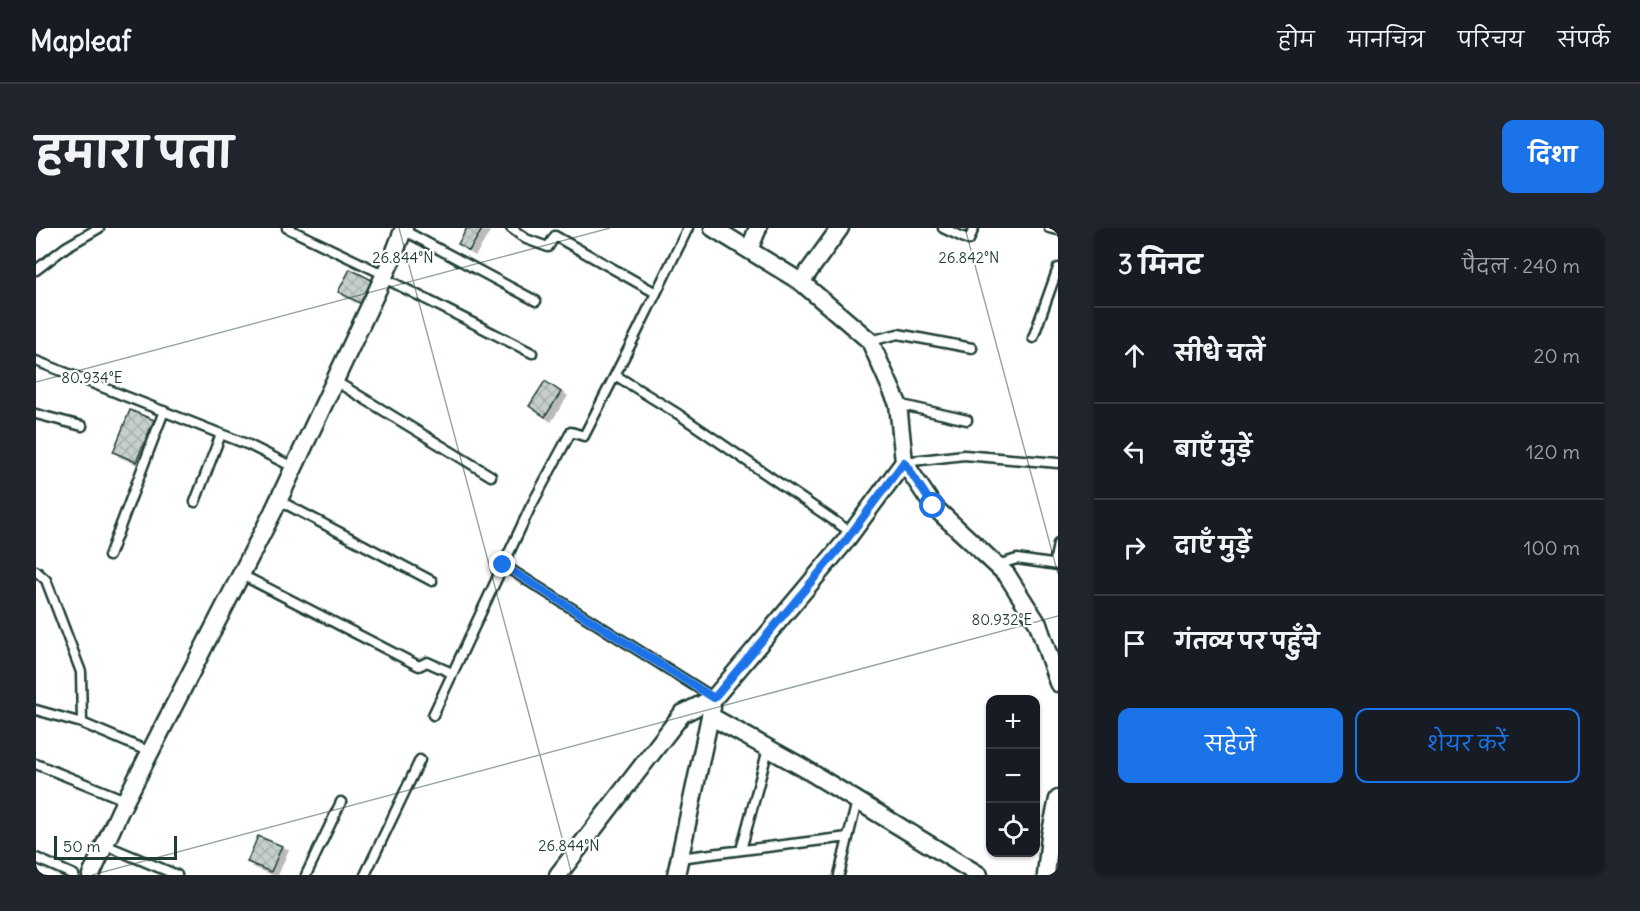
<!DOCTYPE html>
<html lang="hi">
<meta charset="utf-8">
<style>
body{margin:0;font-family:Delius,"Playpen Sans Deva",sans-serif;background:#20242c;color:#f1f3f6}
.controls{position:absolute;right:18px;bottom:18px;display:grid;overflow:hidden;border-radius:12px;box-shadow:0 2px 4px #0004}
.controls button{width:54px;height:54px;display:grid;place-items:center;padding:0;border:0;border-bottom:2px solid #363941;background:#171b24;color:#f1f3f6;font:30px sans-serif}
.scale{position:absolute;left:18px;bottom:15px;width:123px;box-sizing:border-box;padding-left:6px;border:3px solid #1f3d34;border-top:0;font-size:16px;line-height:21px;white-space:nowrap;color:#1f3d34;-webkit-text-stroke:4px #fff;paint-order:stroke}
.stop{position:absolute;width:18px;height:18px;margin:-14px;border:4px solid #1a73e8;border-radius:50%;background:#fff}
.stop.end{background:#1a73e8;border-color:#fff;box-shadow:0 2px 6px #0008}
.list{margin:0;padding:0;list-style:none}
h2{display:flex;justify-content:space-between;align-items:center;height:78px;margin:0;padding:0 24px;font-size:26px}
h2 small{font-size:20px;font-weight:400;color:#9ea1a6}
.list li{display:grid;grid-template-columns:39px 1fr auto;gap:18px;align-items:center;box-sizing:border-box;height:96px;padding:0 24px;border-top:2px solid #363941}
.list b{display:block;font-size:22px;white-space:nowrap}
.list em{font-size:20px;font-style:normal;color:#9ea1a6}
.actions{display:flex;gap:12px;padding:18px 24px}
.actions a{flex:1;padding:14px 0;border:2px solid #1a73e8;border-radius:12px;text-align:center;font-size:21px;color:#1a73e8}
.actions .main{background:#1a73e8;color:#fff}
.icon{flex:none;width:33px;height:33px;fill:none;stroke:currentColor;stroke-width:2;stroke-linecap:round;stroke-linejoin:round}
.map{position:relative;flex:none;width:1022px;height:647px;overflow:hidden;border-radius:12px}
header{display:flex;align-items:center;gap:36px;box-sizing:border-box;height:84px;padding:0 30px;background:#171b24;border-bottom:2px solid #363941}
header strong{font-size:28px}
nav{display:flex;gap:33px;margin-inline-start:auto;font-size:21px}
.intro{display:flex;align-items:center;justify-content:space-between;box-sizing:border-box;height:144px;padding:0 36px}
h1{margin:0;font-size:42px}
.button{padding:15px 27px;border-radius:12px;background:#1a73e8;color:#fff;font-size:21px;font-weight:700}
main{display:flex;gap:36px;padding:0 36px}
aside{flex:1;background:#171b24;border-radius:12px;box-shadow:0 2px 4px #0004}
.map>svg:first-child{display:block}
.building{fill:url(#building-cross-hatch);stroke:#1f3d34;stroke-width:1.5;filter:url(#shadow)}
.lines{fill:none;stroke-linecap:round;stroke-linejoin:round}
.service-casing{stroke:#1f3d34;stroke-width:13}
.minor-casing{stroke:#1f3d34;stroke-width:21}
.service{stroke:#fff;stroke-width:8}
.minor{stroke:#fff;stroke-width:16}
.route{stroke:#1a73e8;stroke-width:8}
.ticks{fill:none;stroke:#1f3d34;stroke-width:1.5;stroke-opacity:0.45}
.ticks-label{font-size:15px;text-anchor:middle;fill:#1f3d34;stroke:#fff;stroke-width:4.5;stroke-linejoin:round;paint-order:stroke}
</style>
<header>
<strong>Mapleaf</strong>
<nav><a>होम</a><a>मानचित्र</a><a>परिचय</a><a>संपर्क</a></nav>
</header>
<div class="intro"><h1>हमारा पता</h1><a class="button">दिशा</a></div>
<main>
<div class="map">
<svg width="1022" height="647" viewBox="0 0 1022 647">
<defs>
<pattern id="building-cross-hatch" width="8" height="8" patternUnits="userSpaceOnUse" patternTransform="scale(1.5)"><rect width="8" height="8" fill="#c7cfcc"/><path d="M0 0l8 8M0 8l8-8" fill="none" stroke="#aab3b0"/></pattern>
<filter id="shadow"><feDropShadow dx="6" dy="4" stdDeviation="0" flood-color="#0004"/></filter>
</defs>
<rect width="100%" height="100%" fill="#fff"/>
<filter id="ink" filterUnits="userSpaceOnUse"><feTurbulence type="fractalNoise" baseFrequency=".0167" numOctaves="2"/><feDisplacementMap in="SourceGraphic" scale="12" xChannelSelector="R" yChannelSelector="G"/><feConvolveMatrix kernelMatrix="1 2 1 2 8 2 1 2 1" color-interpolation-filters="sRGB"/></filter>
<g filter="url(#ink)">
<path class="building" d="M 431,0 L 447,0 L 433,23 L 422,16 Z
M 314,41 L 340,54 L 328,77 L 302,64 Z
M 509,153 L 525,164 L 509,189 L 493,178 Z
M 94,182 L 118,192 L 100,234 L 77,224 Z
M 222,608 L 246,618 L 235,644 L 211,634 Z"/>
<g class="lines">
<defs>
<path id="service" d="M 251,0 L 349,47
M 475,0 L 490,11 L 512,19 L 519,8 L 620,65
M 907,0 L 933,12 L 938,0
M 1013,0 L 1022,2
M 367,2 L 500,73
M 0,42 L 30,19 L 63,0
M 348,50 L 496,125
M 997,110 L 1022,40
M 834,113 L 862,106 L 936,120
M 0,133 L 213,217 L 257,239
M 579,147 L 642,186 L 816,305
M 299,153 L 455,248
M 862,176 L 931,192
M 0,186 L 46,198
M 868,234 L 928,227 L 1022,235
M 242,272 L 396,353
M 159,274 L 185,206
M 73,328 L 128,183
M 1018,336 L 1022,316
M 467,337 L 678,470
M 961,337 L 981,331 L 1022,337
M 0,343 L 10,352 L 45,444 L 46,495
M 204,346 L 383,438 L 391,434 L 416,445
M 0,482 L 46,495 L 114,524
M 397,487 L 494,280 L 535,204 L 548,208 L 601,104 L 652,0
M 0,536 L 89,572
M 69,617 L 141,647
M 705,622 L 732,521
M 0,630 L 38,647
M 643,630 L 812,609
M 270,647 L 305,574
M 329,647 L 384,532
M 803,647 L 821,573"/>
<path id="minor" d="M 677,0 L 765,54 L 834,113 L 862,176 L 868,234 L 897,278 L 971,347 L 1002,396 L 1022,455
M 713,22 L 722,0
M 765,54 L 804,0
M 674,488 L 766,539 L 943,647
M 55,647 L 84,583 L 237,284 L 356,31 L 368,0
M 522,647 L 646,486 L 678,470 L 808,315 L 868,234
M 640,647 L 676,479
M 1010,647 L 1014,608 L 1022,571"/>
</defs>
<use href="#service" class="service-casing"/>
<use href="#minor" class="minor-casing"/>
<use href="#service" class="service"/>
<use href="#minor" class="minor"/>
</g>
</g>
<g class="lines" filter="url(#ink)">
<path class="route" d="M 467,337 L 678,470 L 808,315 L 868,234 L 897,278"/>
</g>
<path class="ticks" d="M 363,0 L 536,647M 929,0 L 1022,346M 0,154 L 574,0M 56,647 L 1022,388"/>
<g class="ticks-label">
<text x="367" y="35">26.844°N</text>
<text x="933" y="35">26.842°N</text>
<text x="56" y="155">80.934°E</text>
<text x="966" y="397">80.932°E</text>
<text x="533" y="623">26.844°N</text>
</g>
</svg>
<div class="controls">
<button>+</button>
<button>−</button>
<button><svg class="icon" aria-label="locate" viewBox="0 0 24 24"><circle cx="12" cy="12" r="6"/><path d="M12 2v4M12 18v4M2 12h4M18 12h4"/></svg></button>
</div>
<div class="scale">50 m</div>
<div class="stop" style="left:897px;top:278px"></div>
<div class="stop end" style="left:467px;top:337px"></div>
</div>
<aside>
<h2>3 मिनट<small>पैदल · 240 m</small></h2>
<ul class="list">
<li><svg class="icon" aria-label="ahead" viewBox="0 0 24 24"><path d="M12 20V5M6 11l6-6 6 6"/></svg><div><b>सीधे चलें</b></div><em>20 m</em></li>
<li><svg class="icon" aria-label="left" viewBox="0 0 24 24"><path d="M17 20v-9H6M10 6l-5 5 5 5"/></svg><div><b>बाएँ मुड़ें</b></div><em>120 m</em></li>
<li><svg class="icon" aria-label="right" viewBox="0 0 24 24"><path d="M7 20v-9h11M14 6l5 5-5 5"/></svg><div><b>दाएँ मुड़ें</b></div><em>100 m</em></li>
<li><svg class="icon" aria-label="arrive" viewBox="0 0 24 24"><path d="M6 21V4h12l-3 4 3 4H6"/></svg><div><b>गंतव्य पर पहुँचे</b></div></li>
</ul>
<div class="actions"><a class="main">सहेजें</a><a>शेयर करें</a></div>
</aside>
</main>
